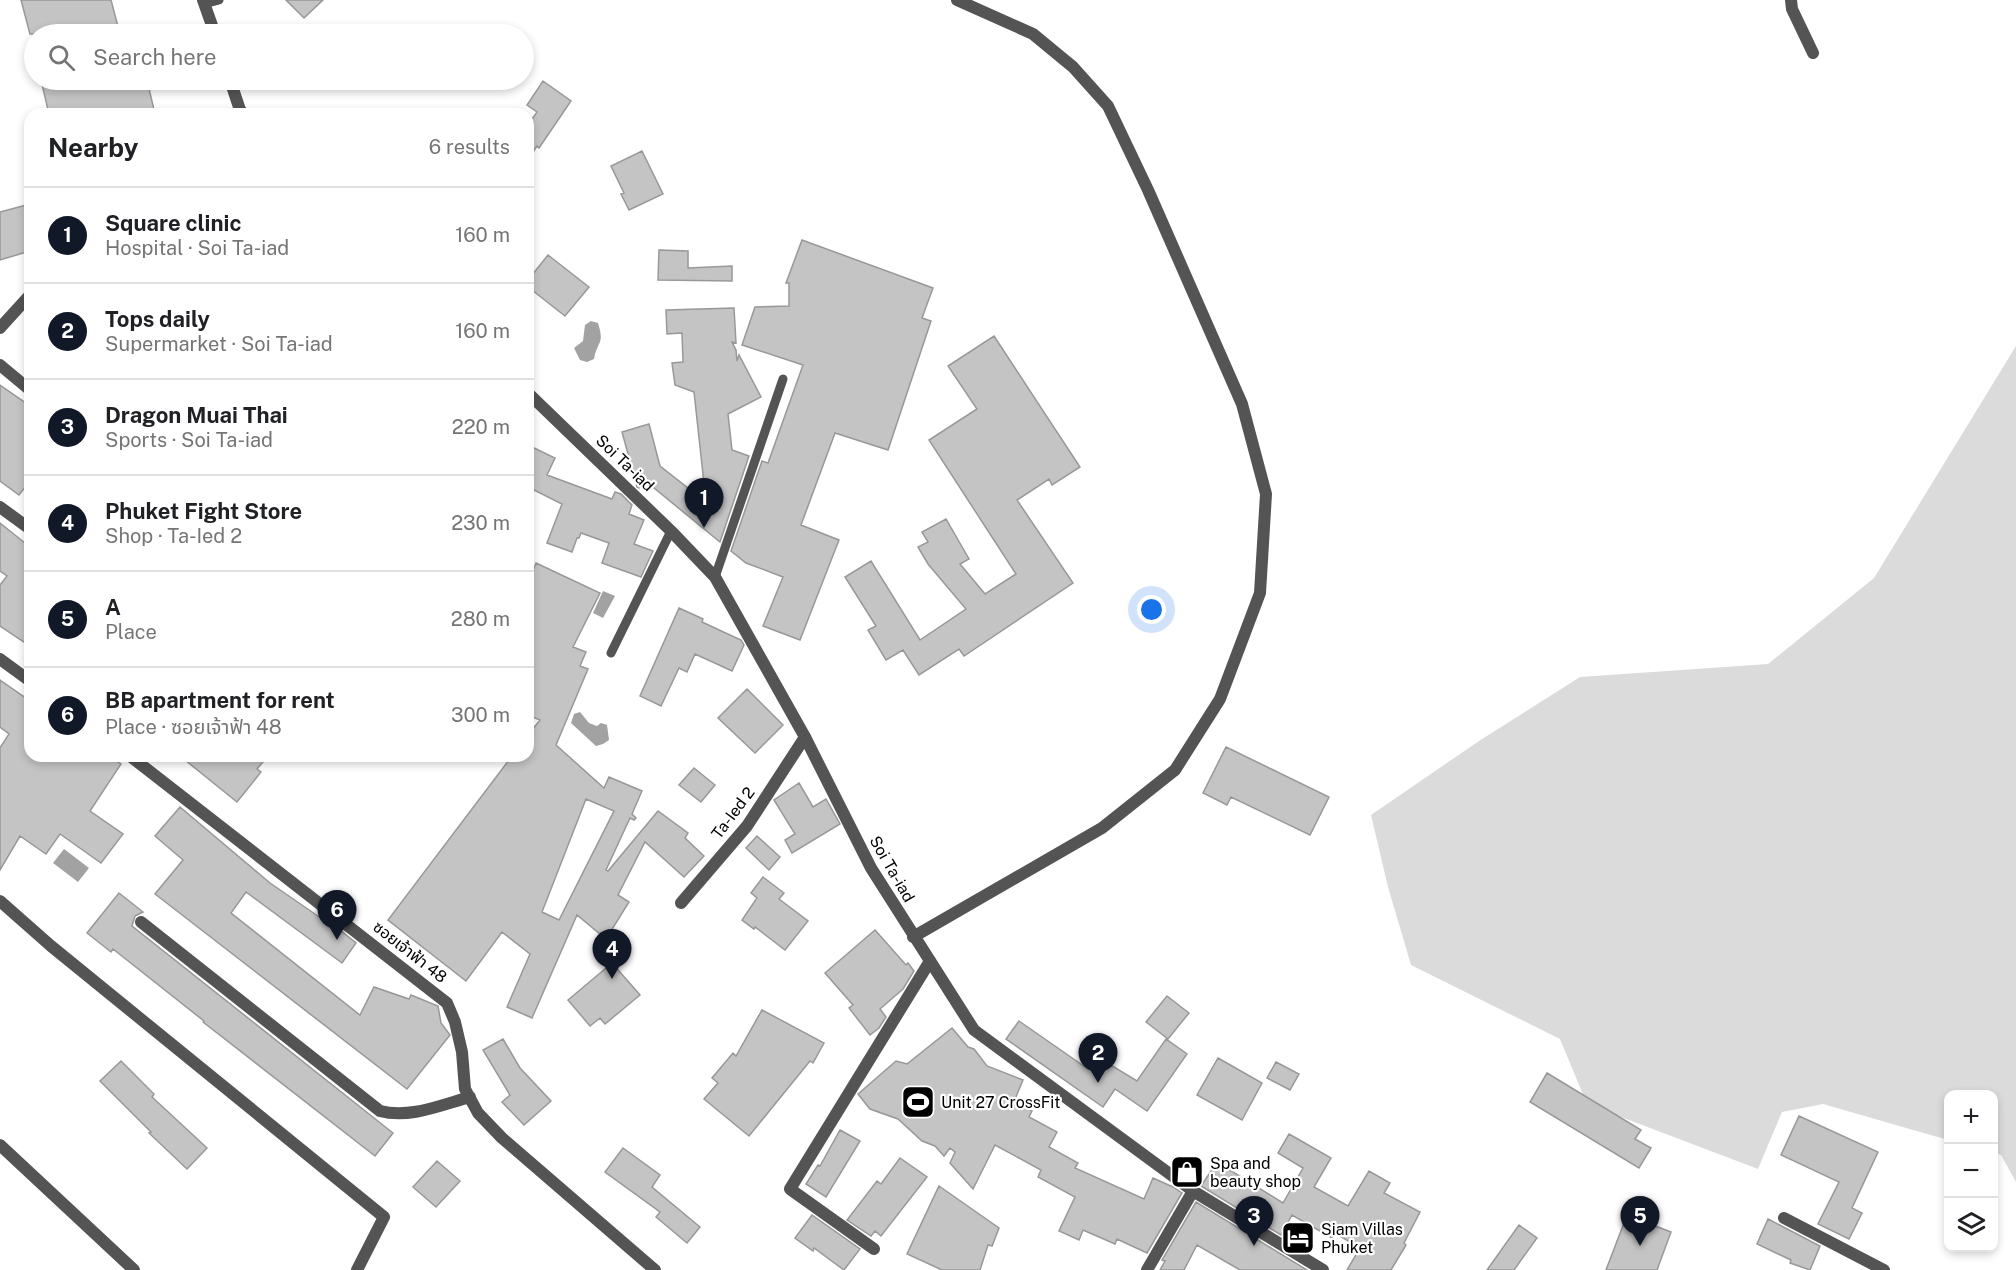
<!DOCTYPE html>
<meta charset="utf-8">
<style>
body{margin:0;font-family:"Public Sans","Noto Sans Thai",sans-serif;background:#f2f2f2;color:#202124}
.controls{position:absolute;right:18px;bottom:18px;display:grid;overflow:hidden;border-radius:12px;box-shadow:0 3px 9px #0003}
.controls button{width:54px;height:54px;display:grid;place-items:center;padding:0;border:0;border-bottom:2px solid #e0e0e0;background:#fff;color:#202124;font:30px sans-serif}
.you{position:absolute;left:1152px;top:610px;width:21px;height:21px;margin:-15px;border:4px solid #fff;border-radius:50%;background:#1a73e8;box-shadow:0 0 0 9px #1a73e833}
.badge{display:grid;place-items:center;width:39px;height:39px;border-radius:50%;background:#111827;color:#fff;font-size:20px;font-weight:700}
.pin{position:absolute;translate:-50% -50px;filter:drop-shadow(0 2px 3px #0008)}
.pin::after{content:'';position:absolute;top:32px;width:21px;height:18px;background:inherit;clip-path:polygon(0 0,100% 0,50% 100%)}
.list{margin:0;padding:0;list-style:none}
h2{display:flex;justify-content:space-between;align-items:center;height:78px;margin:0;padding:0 24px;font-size:26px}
h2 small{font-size:20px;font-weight:400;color:#757577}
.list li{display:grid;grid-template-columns:39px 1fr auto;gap:18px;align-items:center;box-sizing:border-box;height:96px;padding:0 24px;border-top:2px solid #e0e0e0}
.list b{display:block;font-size:22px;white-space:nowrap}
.list p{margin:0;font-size:20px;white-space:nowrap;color:#757577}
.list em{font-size:20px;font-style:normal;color:#757577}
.icon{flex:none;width:33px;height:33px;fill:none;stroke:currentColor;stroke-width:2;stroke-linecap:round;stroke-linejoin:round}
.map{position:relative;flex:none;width:2016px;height:1270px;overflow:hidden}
.search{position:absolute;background:#fff;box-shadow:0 3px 9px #0003;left:24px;top:24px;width:510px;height:66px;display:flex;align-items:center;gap:15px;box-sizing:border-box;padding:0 21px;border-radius:33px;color:#757577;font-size:22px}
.panel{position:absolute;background:#fff;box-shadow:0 3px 9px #0003;left:24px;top:108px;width:510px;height:654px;border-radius:18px}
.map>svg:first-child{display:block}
.green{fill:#dbdbdb}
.water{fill:#a2a2a2}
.building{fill:#c4c4c4;stroke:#989898;stroke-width:1.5;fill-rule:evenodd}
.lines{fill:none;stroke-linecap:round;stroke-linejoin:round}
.service{stroke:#545454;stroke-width:9}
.minor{stroke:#545454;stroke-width:12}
.tertiary{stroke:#545454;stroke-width:12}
.labels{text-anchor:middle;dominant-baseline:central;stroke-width:4.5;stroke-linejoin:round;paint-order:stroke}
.street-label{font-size:16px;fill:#000;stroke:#fff}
.poi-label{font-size:16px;fill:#000;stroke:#fff;text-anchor:start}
</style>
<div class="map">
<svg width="2016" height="1270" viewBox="0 0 2016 1270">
<rect width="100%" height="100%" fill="#fff"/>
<path class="green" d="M 2016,346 L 2016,1182 L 2001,1155 L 1994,1152 L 1994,1094 L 1948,1094 L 1948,1140 L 1823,1104 L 1782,1112 L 1758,1169 L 1587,1104 L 1560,1039 L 1411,965 L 1388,887 L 1371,815 L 1479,741 L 1580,677 L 1768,664 L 1874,578 Z"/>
<path class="water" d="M 591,321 L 598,323 C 605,345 597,341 594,359 L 587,362 L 580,360 L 574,348 L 583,341 L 585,325 Z
M 603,591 L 615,596 L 603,618 L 593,613 Z
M 580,712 L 589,723 L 597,726 L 601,723 L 607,725 L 609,740 L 603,744 L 596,746 L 571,723 L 574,714 Z
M 64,849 L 89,868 L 78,882 L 53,863 Z"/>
<path class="building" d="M 21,0 L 111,0 L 120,34 L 30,34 Z
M 286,0 L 323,0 L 304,18 Z
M 41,80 L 147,80 L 155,114 L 49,114 Z
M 543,81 L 571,101 L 539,148 L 537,146 L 528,160 L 528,125 L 537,112 L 527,105 Z
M 642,151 L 663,194 L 629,210 L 621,194 L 624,193 L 611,166 Z
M 30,204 L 30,251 L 0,260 L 0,212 Z
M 802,240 L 933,288 L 922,318 L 931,321 L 888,450 L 835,433 L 801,525 L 839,540 L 800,640 L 763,626 L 783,577 L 746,563 L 731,551 L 762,461 L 768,463 L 803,365 L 742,345 L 755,307 L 789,306 L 789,283 L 786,283 Z
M 659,250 L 688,251 L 688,268 L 732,266 L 732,281 L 658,280 Z
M 548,255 L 589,287 L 565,316 L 528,287 L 528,280 Z
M 734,308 L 736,343 L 732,342 L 736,350 L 737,361 L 739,355 L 761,397 L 728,414 L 732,450 L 749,456 L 720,542 L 643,479 L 639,488 L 637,487 L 622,432 L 649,424 L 660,466 L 706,502 L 694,392 L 675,385 L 672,363 L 683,362 L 682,333 L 667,334 L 666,310 Z
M 994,336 L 1080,467 L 1052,485 L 1049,479 L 1017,500 L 1073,583 L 964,656 L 959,649 L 919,675 L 903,650 L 886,660 L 868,630 L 876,626 L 845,577 L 871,561 L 920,640 L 966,609 L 928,564 L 918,547 L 928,542 L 922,532 L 946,519 L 969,559 L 960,564 L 985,594 L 1016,574 L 929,440 L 977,409 L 948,366 Z
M 0,385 L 30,406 L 30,481 L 19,495 L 0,481 Z
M 528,445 L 555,458 L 547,475 L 612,499 L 615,492 L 621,494 L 632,505 L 629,514 L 644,520 L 634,544 L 653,551 L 641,577 L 602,563 L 609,543 L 581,533 L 579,538 L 577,538 L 572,552 L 547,543 L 562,504 L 528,487 Z
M 0,523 L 30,547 L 30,646 L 0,626 L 0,585 L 7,576 L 0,571 Z
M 536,563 L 600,593 L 573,647 L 586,652 L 580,666 L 588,669 L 556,745 L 604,788 L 609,777 L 642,791 L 632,814 L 636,818 L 634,820 L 630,818 L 606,870 L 608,871 L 658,811 L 688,833 L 685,838 L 704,856 L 684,877 L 645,842 L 618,895 L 629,902 L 606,939 L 577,915 L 532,1018 L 507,1007 L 530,954 L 502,932 L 466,981 L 388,920 L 512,756 L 528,756 L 528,735 L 540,720 L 528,715 L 528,583 ZM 586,799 L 614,811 L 559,920 L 542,912 Z
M 679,608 L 703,619 L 702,622 L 741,640 L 744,645 L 732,671 L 695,654 L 687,672 L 679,668 L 661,706 L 640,696 Z
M 0,680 L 30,701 L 30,756 L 109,756 L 121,764 L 90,811 L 123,834 L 101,863 L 60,834 L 46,854 L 20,836 L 0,870 L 0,748 L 9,734 L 0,727 Z
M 747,689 L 783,725 L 755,753 L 718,718 Z
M 1226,747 L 1329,797 L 1310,835 L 1231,797 L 1227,805 L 1203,793 Z
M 180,756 L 268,756 L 257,769 L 261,772 L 237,802 Z
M 694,768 L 715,785 L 701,802 L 679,785 Z
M 799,783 L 813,807 L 826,799 L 840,824 L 792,853 L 785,840 L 795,834 L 774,800 Z
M 180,807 L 270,883 L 328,923 L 330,922 L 356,943 L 342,963 L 246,892 L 231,913 L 360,1015 L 374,987 L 409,999 L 411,995 L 438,1006 L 441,1023 L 450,1035 L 407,1089 L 155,894 L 183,860 L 155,836 Z
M 757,836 L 780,857 L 769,870 L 746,848 Z
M 763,877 L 784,893 L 779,899 L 808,921 L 785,950 L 755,927 L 754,929 L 742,920 L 757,898 L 751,893 Z
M 119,893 L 143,912 L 135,916 L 132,926 L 393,1133 L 375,1156 L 203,1022 L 204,1021 L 113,949 L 111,952 L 87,933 Z
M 875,930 L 906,965 L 908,963 L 914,971 L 903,989 L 880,1009 L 886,1017 L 879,1028 L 870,1035 L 849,1008 L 853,1005 L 825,973 Z
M 612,963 L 640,995 L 605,1024 L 600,1018 L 590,1026 L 568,1000 Z
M 1167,996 L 1189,1013 L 1168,1039 L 1146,1022 Z
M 762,1010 L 824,1043 L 813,1063 L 810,1061 L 749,1136 L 704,1099 L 718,1083 L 712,1078 L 733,1053 L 736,1056 Z
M 1019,1021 L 1088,1069 L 1096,1056 L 1137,1081 L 1166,1039 L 1187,1054 L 1147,1111 L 1115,1089 L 1103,1107 L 1006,1039 Z
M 952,1028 L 968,1047 L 974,1049 L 987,1066 L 1023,1080 L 1013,1104 L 1032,1111 L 1029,1117 L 1057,1132 L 1049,1147 L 1078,1163 L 1075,1168 L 1144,1199 L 1153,1178 L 1173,1187 L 1182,1193 L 1147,1253 L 1117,1239 L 1115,1244 L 1083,1230 L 1079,1240 L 1059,1231 L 1075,1197 L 1038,1177 L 1041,1170 L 995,1145 L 973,1189 L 950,1163 L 955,1152 L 950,1148 L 944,1156 L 935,1146 L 922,1141 L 898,1119 L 870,1109 L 858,1094 L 896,1061 L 907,1064 Z
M 503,1039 L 520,1068 L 551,1101 L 524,1125 L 502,1102 L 510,1095 L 483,1050 Z
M 1218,1058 L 1262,1083 L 1242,1120 L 1197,1095 Z
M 121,1061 L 154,1094 L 152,1097 L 207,1148 L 187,1169 L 149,1133 L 151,1132 L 100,1081 Z
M 1276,1062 L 1299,1074 L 1290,1090 L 1267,1078 Z
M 1547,1073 L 1641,1130 L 1635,1139 L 1651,1148 L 1639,1168 L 1530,1102 Z
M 1799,1116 L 1878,1152 L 1852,1208 L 1862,1213 L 1849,1239 L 1818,1224 L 1839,1182 L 1781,1155 Z
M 840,1130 L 860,1141 L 826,1197 L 806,1184 L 818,1165 L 820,1166 Z
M 1289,1134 L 1331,1158 L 1314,1187 L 1348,1206 L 1369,1171 L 1390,1183 L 1384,1193 L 1420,1212 L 1404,1243 L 1406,1245 L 1391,1270 L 1347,1270 L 1360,1248 L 1335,1233 L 1332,1238 L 1292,1215 L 1281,1235 L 1201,1186 L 1217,1162 L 1283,1203 L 1303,1168 L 1278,1153 Z
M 623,1148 L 660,1175 L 652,1187 L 700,1227 L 687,1243 L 656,1217 L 660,1212 L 605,1172 Z
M 900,1158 L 927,1177 L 881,1236 L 875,1231 L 871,1236 L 847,1220 L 877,1181 L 881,1184 Z
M 437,1161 L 460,1181 L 436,1207 L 413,1187 Z
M 939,1186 L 999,1228 L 992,1246 L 988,1245 L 980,1270 L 942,1270 L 907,1254 Z
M 1196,1202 L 1307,1270 L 1240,1270 L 1197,1245 L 1184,1270 L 1160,1270 L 1165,1261 L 1162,1260 Z
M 812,1215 L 860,1249 L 844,1270 L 814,1248 L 813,1251 L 795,1238 Z
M 1627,1215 L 1671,1232 L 1657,1270 L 1606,1270 Z
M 1768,1219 L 1820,1246 L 1810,1270 L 1790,1263 L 1791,1260 L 1757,1244 Z
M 1519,1225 L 1537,1238 L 1514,1270 L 1487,1270 Z"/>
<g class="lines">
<path class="service" d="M 204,4 L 219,0
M 715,577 L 783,379
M 611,653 L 671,531"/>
<path class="minor" d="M 1791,0 L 1792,9 L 1813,53
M 0,328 L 30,295
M 0,365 L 30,390
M 0,507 L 30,529
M 0,659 L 30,681
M 130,756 L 447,1003 L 455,1022 L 462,1052 L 465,1089 L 478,1113 L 502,1138 L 655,1270
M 0,901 L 51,946 L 384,1217 L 357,1270
M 681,903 L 747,826 L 805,737
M 141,922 L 380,1111 C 409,1119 441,1105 470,1097
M 913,937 L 1102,828 L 1175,770 L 1220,699 L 1260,593 L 1266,494 L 1242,404 L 1148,190 L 1108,106 L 1073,67 L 1033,34 L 957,0
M 0,1145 L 134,1270
M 1784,1218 L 1884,1270
M 874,1249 L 790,1189 L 930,961
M 1147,1270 L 1193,1191"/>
<path class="tertiary" d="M 203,0 L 215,34
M 230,80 L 240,110 L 244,114
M 528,393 L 671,531 L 715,577 L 805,737 L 871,868 L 974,1030 L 1193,1191 L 1323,1270"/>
</g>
<defs>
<symbol id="stadium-square" viewBox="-11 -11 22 22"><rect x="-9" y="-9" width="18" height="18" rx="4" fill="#000" stroke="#fff"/><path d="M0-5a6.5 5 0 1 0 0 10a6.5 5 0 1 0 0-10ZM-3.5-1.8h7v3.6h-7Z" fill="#fff"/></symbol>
<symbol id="shop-square" viewBox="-11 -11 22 22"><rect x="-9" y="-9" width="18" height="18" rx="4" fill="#000" stroke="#fff"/><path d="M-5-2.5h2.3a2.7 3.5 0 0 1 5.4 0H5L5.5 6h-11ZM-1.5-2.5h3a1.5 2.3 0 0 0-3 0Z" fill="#fff"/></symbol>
<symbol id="hotel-square" viewBox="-11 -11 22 22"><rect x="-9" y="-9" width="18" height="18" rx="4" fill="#000" stroke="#fff"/><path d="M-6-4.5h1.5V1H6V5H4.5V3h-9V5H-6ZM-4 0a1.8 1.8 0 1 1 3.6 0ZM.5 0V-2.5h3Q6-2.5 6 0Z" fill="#fff"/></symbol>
</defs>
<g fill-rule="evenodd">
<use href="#stadium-square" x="899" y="1083" width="38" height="38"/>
<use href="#shop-square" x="1168" y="1153" width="38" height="38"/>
<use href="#hotel-square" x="1279" y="1219" width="38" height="38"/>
</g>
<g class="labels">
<g class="street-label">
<text transform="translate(625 463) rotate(44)">Soi Ta-iad</text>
<text transform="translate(733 813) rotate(-53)">Ta-Ied 2</text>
<text transform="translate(892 869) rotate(60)">Soi Ta-iad</text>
<text transform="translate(410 952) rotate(38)">ซอยเจ้าฟ้า 48</text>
</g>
<g class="poi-label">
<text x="941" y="1102">Unit 27 CrossFit</text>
<text x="1210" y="1163">Spa and<tspan x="1210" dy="18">beauty shop</tspan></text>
<text x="1321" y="1229">Siam Villas<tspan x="1321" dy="18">Phuket</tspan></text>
</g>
</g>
</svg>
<div class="controls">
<button>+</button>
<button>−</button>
<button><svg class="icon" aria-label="layers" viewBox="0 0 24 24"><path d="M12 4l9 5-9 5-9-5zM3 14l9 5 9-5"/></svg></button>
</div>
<div class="you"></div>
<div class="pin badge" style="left:704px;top:528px">1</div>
<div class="pin badge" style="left:1098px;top:1083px">2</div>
<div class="pin badge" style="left:1254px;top:1246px">3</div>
<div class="pin badge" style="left:612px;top:979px">4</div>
<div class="pin badge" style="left:1640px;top:1246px">5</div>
<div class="pin badge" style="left:337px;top:940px">6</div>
<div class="search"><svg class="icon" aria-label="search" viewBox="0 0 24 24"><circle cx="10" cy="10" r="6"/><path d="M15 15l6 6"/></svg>Search here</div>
<section class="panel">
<h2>Nearby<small>6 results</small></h2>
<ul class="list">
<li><span class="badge">1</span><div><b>Square clinic</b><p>Hospital · Soi Ta-iad</p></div><em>160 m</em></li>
<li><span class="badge">2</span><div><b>Tops daily</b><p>Supermarket · Soi Ta-iad</p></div><em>160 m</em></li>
<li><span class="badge">3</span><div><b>Dragon Muai Thai</b><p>Sports · Soi Ta-iad</p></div><em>220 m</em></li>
<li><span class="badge">4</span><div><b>Phuket Fight Store</b><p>Shop · Ta-Ied 2</p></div><em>230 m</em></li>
<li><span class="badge">5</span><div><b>A</b><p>Place</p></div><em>280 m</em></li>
<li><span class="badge">6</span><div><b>BB apartment for rent</b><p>Place · ซอยเจ้าฟ้า 48</p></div><em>300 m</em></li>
</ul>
</section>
</div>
